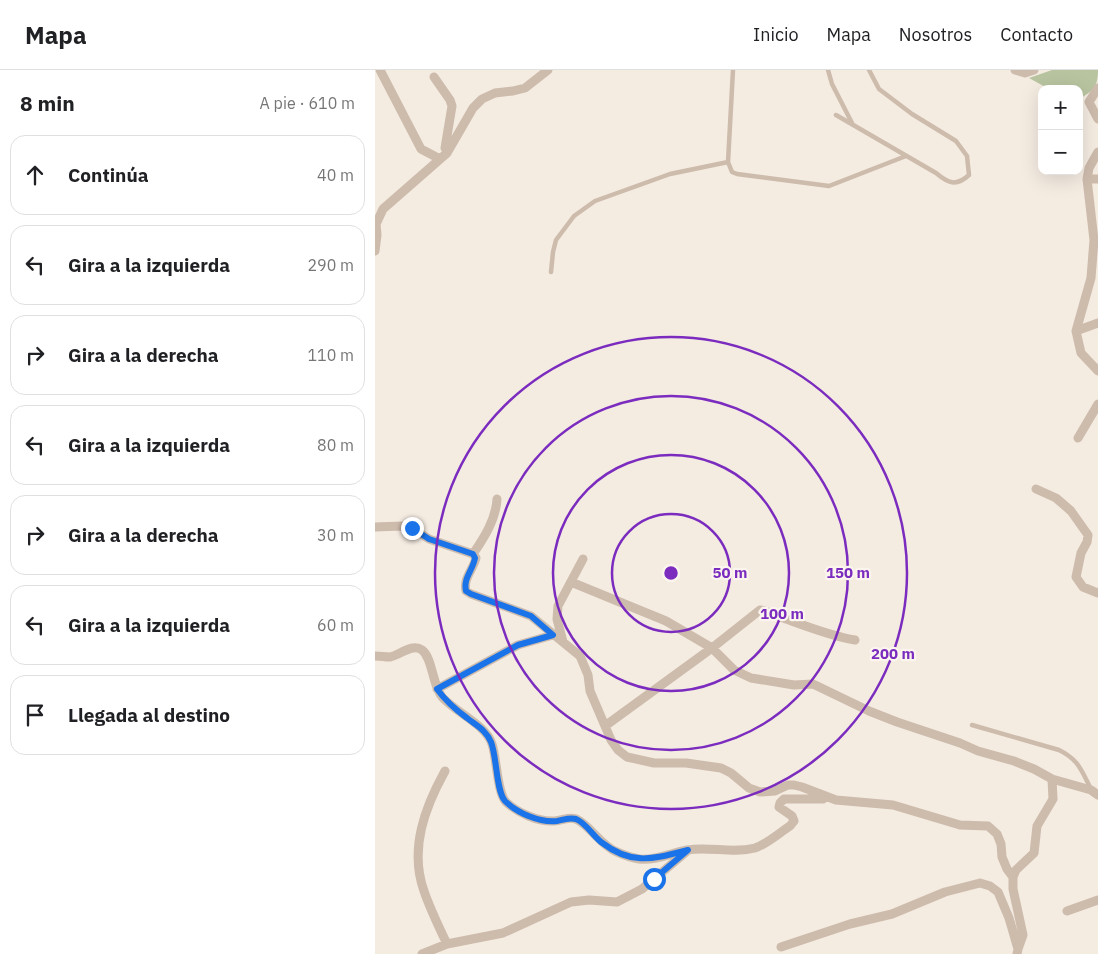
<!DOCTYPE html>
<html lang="es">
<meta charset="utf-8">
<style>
body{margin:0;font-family:"IBM Plex Sans",sans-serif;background:#f6f6f6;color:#202124}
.controls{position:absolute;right:15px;top:15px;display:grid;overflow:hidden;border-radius:10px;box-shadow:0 5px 20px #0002}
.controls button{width:45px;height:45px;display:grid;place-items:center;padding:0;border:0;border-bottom:1px solid #e0e0e0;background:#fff;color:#202124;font:25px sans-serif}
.stop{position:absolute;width:15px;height:15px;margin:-11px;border:4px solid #1a73e8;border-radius:50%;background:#fff}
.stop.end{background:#1a73e8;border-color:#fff;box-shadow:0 1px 5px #0008}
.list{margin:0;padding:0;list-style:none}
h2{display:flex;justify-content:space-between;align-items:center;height:65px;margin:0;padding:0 20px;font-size:21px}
h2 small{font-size:16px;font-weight:400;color:#757577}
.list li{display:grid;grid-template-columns:32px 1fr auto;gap:15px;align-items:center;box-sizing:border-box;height:80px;margin:0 10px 10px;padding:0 10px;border:1px solid #e0e0e0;border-radius:15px}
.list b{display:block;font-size:19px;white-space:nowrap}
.list em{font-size:16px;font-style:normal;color:#757577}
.icon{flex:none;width:28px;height:28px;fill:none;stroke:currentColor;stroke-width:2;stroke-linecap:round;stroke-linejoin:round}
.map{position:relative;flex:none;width:723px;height:884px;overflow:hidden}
header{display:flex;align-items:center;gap:30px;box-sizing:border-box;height:70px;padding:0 25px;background:#fff;border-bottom:1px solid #e0e0e0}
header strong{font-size:24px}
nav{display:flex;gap:28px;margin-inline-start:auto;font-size:18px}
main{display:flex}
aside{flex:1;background:#fff}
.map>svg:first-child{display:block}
.green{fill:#b8c4a0}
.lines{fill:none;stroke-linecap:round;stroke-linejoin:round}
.lane{stroke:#cdbbac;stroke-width:4.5}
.street{stroke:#cdbbac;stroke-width:9}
.route{stroke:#1a73e8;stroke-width:6}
.ring{fill:none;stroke:#7b2cbf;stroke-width:2.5}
.centre{fill:#7b2cbf;stroke:#fbf5ee;stroke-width:2.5}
.ring-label{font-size:15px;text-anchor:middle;font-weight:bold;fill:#7b2cbf;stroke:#fbf5ee;stroke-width:4.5;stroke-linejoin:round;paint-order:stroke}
</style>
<header>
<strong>Mapa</strong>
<nav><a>Inicio</a><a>Mapa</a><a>Nosotros</a><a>Contacto</a></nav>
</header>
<main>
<aside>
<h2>8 min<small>A pie · 610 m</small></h2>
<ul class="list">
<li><svg class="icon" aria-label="ahead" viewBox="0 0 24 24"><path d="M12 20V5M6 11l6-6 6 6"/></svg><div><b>Continúa</b></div><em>40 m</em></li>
<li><svg class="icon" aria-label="left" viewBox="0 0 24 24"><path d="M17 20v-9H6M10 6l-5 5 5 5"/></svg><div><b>Gira a la izquierda</b></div><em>290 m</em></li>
<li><svg class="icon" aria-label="right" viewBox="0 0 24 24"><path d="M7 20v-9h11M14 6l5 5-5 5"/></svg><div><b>Gira a la derecha</b></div><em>110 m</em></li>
<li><svg class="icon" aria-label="left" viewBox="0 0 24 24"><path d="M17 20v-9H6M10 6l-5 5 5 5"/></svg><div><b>Gira a la izquierda</b></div><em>80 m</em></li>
<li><svg class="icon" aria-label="right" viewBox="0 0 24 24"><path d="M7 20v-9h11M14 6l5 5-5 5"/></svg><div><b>Gira a la derecha</b></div><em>30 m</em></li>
<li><svg class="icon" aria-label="left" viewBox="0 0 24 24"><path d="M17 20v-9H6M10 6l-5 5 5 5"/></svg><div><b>Gira a la izquierda</b></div><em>60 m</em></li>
<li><svg class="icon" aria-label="arrive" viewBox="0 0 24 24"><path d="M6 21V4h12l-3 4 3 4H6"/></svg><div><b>Llegada al destino</b></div></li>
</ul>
</aside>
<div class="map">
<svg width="723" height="884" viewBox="0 0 723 884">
<rect width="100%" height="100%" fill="#f4ebe1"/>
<path class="green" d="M 677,0 L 723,0 C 723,17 718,21 704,29 L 704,19 L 674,19 L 654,8 Z"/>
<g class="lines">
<path class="lane" d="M 453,0 L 457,14 L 477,53
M 461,45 L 561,103 C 573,113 581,117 594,105 L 592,86 L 581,71 L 537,44 L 504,19 L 494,0
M 353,92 L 357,102 L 362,104 L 454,116 L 531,86
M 176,202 L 178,182 L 181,170 L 199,146 L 220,131 L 295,104 L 353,92 L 358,0
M 597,655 L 684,680 C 704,690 706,700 716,719"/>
<path class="street" d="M 5,0 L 46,79 L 65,89
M 640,0 L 650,3 L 659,0
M 59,7 L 75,30 L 77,36 L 70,78 L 72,82
M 723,18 L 714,32 L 723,49
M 723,82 L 714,98 L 712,109 L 719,170 L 716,208 L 701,261 L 706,283 L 723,301
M 712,109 L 723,109
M 0,181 L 2,165 L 1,154 L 8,139 L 72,83 L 98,38 L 107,29 L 120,23 L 138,21 L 150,18 L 173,0
M 701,261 L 723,253
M 703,368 L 723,334
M 661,419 L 681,428 L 696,441 L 713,465 L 712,472 L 706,483 L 701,507 L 708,517 L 723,523
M 0,457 L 27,456 L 37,458 L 54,469 L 98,484 L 101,488 C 98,500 88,508 91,521 L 96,524 L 156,546 L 205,586 L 213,605 L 215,621 L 236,670 L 243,680 L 252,687 L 279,693 L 311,693 L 346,698 L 356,703 L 374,718 L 385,722 L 400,721 L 413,715 L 419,715 L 427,717 L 461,730 L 518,735 L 585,755 L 613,756 L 622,764 L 626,774 L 627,787 L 632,799 L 638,807
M 98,484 C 109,468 121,449 122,429
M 196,512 L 291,551 L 337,578 L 359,600 L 376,608 L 419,615 L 438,614 L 494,641 L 522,652 L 585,673 L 603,681 L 639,691 L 659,699 L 677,709 L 716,720 L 723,725
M 188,572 L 182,549 L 183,536 L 208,489
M 0,586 C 5,586 10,587 15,587 C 25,585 37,573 47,580 C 58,588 57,616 68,628 C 82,643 111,655 117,674 C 122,689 122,723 131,732 C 143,743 163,752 179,751 C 187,751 194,746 201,749 C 215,755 225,775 242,782 C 249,785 257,788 264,789 C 280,791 296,783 312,780 C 335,776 357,784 380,778 C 392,774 404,763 415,756 L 419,751 L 417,746 L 404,737 L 405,733 L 409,729 L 448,729
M 62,619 L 143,575 L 178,565
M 230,656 L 337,578 L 385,540 C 394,541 402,546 411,549 C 434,557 456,566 480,570
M 70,701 C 50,737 34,779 49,821 C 55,839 64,857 72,874
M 692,841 L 723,830
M 406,877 L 475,854 L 517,844 L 570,822 L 605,813 L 615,816 L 623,822 L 634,848 L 643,879 L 642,884
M 643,879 L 648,865 L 638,819 L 638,807 L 641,800 L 659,783 L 662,756 L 678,729 L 677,709
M 47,884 L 72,874 L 128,863 L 196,832 L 214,830 L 242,832 L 267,819 L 311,782"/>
</g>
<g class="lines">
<path class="route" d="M 37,458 L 54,469 L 98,484 L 100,488 C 98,500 88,508 91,521 L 96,524 L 156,546 L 178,565 L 143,575 L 62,619 C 70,630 81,640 92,648 C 102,656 111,660 116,672 C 122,687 121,721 130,731 C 142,743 165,753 182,751 C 189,750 194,747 201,749 C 211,753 218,766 226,772 C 257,796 278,789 313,780 L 279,809"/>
</g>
<g class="ring">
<circle cx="296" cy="503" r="59"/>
<circle cx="296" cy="503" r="118"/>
<circle cx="296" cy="503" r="177"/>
<circle cx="296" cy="503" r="236"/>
</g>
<circle cx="296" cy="503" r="8" class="centre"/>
<g class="ring-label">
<text x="355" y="508">50 m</text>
<text x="473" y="508">150 m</text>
<text x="407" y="549">100 m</text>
<text x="518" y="589">200 m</text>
</g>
</svg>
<div class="controls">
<button>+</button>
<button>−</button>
</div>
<div class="stop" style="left:279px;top:809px"></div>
<div class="stop end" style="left:37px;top:458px"></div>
</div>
</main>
